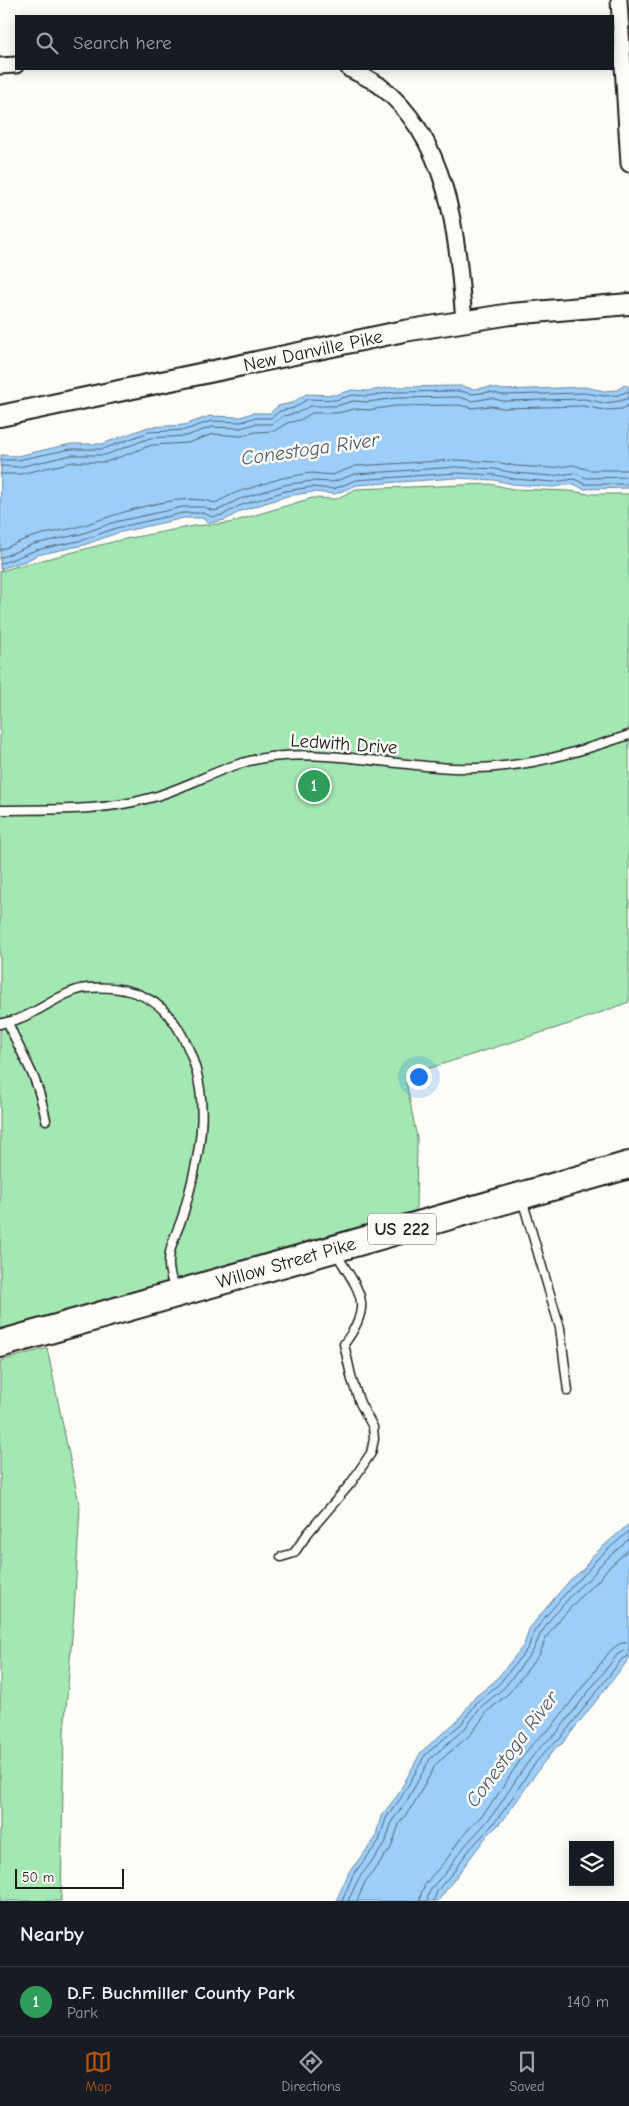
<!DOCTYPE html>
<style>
body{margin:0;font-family:"Comic Neue",sans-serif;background:#20242c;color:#f1f3f6}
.controls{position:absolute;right:15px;bottom:15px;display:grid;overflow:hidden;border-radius:0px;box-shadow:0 2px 12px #0003}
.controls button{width:45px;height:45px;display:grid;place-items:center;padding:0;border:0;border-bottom:1px solid #363941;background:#171b24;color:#f1f3f6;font:25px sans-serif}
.scale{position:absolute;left:15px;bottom:12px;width:109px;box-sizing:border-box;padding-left:5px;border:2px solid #1c1c1c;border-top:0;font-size:14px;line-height:18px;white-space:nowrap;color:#1c1c1c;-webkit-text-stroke:4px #fdfcf7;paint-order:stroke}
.you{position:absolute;left:418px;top:1076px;width:18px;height:18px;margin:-12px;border:4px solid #fff;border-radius:50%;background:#1a73e8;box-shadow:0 0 0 8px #1a73e833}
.badge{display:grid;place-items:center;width:32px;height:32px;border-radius:50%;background:#b45309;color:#fff;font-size:16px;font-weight:700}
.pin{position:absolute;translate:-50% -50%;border:2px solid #fff;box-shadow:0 1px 5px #0006}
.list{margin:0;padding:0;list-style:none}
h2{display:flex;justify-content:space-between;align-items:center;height:65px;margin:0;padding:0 20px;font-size:21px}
h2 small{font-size:16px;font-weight:400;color:#9ea1a6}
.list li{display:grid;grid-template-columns:32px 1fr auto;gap:15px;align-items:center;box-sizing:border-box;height:70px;padding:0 20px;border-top:1px solid #363941}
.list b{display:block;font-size:19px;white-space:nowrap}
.list p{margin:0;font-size:16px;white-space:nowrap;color:#9ea1a6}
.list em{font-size:16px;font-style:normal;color:#9ea1a6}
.icon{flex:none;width:28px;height:28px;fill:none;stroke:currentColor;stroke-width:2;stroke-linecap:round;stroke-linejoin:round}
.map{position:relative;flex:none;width:629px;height:1901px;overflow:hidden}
.search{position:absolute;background:#171b24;box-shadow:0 2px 12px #0003;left:15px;right:15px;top:15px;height:55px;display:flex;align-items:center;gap:12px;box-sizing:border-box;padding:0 18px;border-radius:0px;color:#9ea1a6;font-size:19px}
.sheet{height:135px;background:#171b24}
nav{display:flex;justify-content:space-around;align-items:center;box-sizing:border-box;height:70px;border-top:1px solid #363941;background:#171b24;font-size:14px;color:#9ea1a6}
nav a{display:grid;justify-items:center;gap:2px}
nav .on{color:#b45309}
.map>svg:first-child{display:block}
.green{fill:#a3e7b3;stroke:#608268}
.water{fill:#9ccef9;stroke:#6987a1}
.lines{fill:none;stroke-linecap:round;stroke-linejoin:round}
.shore{stroke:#4f6374;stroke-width:1}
.lane-casing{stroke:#1c1c1c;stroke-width:11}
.street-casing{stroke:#1c1c1c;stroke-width:19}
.secondary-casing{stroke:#1c1c1c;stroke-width:24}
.highway-casing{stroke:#1c1c1c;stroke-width:30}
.lane{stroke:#fdfcf7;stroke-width:8}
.street{stroke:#fdfcf7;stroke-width:15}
.secondary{stroke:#fdfcf7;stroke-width:20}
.highway{stroke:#fdfcf7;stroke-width:26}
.labels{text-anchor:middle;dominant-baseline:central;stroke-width:5;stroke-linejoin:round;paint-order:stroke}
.shield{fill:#fdfcf7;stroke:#605f5e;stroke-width:1}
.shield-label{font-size:18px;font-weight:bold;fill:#1c1c1c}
.street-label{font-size:19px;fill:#1c1c1c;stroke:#fdfcf7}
.water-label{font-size:20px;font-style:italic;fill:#495a69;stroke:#fdfcf7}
</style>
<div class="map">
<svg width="629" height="1901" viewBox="0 0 629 1901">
<rect width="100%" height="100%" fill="#fdfcf7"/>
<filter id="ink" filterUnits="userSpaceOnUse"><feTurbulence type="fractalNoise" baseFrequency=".02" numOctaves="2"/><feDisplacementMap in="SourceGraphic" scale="10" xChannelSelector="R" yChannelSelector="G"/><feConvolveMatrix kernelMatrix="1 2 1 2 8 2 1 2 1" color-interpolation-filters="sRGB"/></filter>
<g filter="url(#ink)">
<path class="green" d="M 490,484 L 513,489 L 569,491 L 589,494 L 629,494 L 629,1002 L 572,1023 L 405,1076 L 417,1138 L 416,1214 L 0,1334 L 0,571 L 120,540 L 194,526 L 229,523 L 312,498 L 336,499 L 356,489 Z
M 47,1348 L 80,1508 L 74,1613 L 64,1732 L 61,1901 L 0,1901 L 0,1361 Z"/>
<path class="water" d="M 625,385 L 629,387 L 629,488 L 583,489 L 574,484 L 553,487 L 513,484 L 494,480 L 456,478 L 357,485 L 335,494 L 313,492 L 287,496 L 241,511 L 225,520 L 209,523 L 202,518 L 184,518 L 117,533 L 84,545 L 37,555 L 26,561 L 0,569 L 1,455 L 17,456 L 71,444 L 102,444 L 148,427 L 184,425 L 210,416 L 241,417 L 252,413 L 270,413 L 278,406 L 292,403 L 306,394 L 335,395 L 352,390 L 367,391 L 395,387 L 461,386 L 474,389 L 490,387 L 504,390 L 585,387 L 604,391 L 617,390 Z
M 629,1524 L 629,1659 L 562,1744 L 556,1747 L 541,1766 L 504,1819 L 486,1837 L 438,1901 L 336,1901 L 349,1872 L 375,1839 L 381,1816 L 397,1796 L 421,1752 L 458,1720 L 475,1697 L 495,1681 L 524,1645 L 529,1629 L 541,1614 L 570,1580 L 584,1569 L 591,1557 Z"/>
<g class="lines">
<path class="shore" d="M 0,460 L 18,460 L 71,449 L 103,449 L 149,432 L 185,430 L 211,421 L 241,422 L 253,418 L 271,418 L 280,411 L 294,408 L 308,399 L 335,400 L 353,395 L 367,396 L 395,392 L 460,391 L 473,394 L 490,392 L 503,395 L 584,393 L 604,396 L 618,395 L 629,391
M 0,466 L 19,467 L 72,455 L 105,455 L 150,438 L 186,436 L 212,427 L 241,428 L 255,424 L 273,424 L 283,416 L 297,413 L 310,406 L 336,406 L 353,401 L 368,402 L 396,398 L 459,397 L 472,401 L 490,398 L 503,401 L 584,399 L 604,403 L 620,401 L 629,398
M 0,474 L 20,474 L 73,462 L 106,462 L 152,445 L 188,443 L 213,434 L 241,436 L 256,432 L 274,431 L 287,423 L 300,420 L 312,413 L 337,413 L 354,409 L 369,410 L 396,406 L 459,405 L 472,408 L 490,406 L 503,408 L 583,406 L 604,410 L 622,409 L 629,405
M 0,550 C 11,546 21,540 32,537 C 48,532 65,531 81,526 C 116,515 180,490 215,503 L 235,493 L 282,478 L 311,473 L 332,475 L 356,466 L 456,460 L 496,462 L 516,466 L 552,468 L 573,465 L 589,470 L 629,470
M 0,558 L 34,544 L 81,534 L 115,522 L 183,507 L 204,507 L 213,511 L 221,509 L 237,500 L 284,485 L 312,481 L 333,482 L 355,474 L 456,467 L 495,469 L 515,473 L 552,476 L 574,473 L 587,478 L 629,477
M 0,564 L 36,550 L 83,540 L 116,528 L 183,513 L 203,513 L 212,517 L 223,515 L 239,506 L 285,491 L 312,487 L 334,489 L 356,480 L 456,473 L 495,475 L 514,479 L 553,482 L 574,479 L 585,484 L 629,484
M 342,1901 L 353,1875 L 379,1841 L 386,1818 L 401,1798 L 425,1755 L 461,1724 L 478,1701 L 499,1684 L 528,1648 L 534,1632 L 545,1617 L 574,1584 L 587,1572 L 595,1561 L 629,1531
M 348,1901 L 359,1878 L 385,1844 L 392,1821 L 406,1802 L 430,1759 L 465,1728 L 483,1705 L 504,1688 L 533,1651 L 540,1635 L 549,1621 L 578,1588 L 592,1576 L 600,1565 L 629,1539
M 357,1901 L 365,1882 L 391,1848 L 399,1824 L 413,1805 L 436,1764 L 471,1734 L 488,1711 L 509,1693 L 539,1655 L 546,1638 L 555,1625 L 583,1594 L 598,1581 L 606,1570 L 629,1549
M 420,1901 C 420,1887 432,1876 441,1866 C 449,1858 454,1847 461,1838 C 470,1827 480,1818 489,1807 C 508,1783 524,1745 550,1729 L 611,1650 L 619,1644 L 629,1642
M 427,1901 C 428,1886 443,1878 450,1867 C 463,1844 482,1830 496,1810 C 513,1787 531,1750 555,1735 L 617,1655 L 623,1651 L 629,1650
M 434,1901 C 435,1887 451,1878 457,1867 C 469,1847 487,1833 501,1814 C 518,1792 535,1755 559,1740 L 622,1659 L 629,1656"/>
<defs>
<path id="lane" d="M 0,810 C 50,809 101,812 150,798 C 191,787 229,761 271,757 C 327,751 382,763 437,767 C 507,773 564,757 629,735
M 8,1022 C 15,1041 26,1059 34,1078 C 40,1092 43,1106 46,1120
M 0,1024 C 6,1022 13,1021 18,1019 C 40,1012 64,990 87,988 C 123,985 155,993 176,1025 C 216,1088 202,1148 183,1215 C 178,1231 168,1247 169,1265 C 169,1274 173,1283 175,1291
M 522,1199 L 560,1328 L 568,1391
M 281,1557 L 294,1553 L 308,1533 L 351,1483 L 371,1453 L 374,1439 L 373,1427 L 360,1403 L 352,1380 L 344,1344 C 375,1303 359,1292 336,1253"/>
<path id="street" d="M 619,0 L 629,164
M 0,66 L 16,65
M 349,69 C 359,74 370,79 379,85 C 451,141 457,237 464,321"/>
<path id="secondary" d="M 0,416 L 404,331 L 511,314 L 629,304"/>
<path id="highway" d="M 0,1344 L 629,1165"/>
</defs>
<use href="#lane" class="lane-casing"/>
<use href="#street" class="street-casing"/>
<use href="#secondary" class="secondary-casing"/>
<use href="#highway" class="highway-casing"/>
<use href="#lane" class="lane"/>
<use href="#street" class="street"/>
<use href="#secondary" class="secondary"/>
<use href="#highway" class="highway"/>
</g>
</g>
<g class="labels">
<rect class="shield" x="368" y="1213.5" width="68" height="31" rx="4"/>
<g class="shield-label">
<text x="402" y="1229">US 222</text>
</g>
<g class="street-label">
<text transform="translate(313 351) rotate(-12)">New Danville Pike</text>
<text transform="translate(344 744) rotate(4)">Ledwith Drive</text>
<text transform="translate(286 1263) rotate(-16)">Willow Street Pike</text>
</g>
<g class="water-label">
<text transform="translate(310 449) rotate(-8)">Conestoga River</text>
<text transform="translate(512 1749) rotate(-53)">Conestoga River</text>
</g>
</g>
</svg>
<div class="controls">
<button><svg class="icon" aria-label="layers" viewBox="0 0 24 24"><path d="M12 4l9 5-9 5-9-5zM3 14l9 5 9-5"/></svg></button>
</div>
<div class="scale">50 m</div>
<div class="you"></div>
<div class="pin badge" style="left:314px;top:786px;background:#2e9e5b">1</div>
<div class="search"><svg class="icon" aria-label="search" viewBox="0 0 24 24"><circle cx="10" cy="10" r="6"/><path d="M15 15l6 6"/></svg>Search here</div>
</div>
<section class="sheet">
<h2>Nearby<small></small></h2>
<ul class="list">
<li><span class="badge" style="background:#2e9e5b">1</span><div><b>D.F. Buchmiller County Park</b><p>Park</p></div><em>140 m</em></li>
</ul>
</section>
<nav>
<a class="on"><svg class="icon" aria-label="map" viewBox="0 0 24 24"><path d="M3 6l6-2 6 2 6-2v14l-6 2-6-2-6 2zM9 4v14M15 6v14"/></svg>Map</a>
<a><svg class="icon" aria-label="directions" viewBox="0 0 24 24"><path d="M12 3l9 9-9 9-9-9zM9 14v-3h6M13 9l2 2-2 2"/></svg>Directions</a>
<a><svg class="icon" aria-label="saved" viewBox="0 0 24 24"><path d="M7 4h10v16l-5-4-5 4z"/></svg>Saved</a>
</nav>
